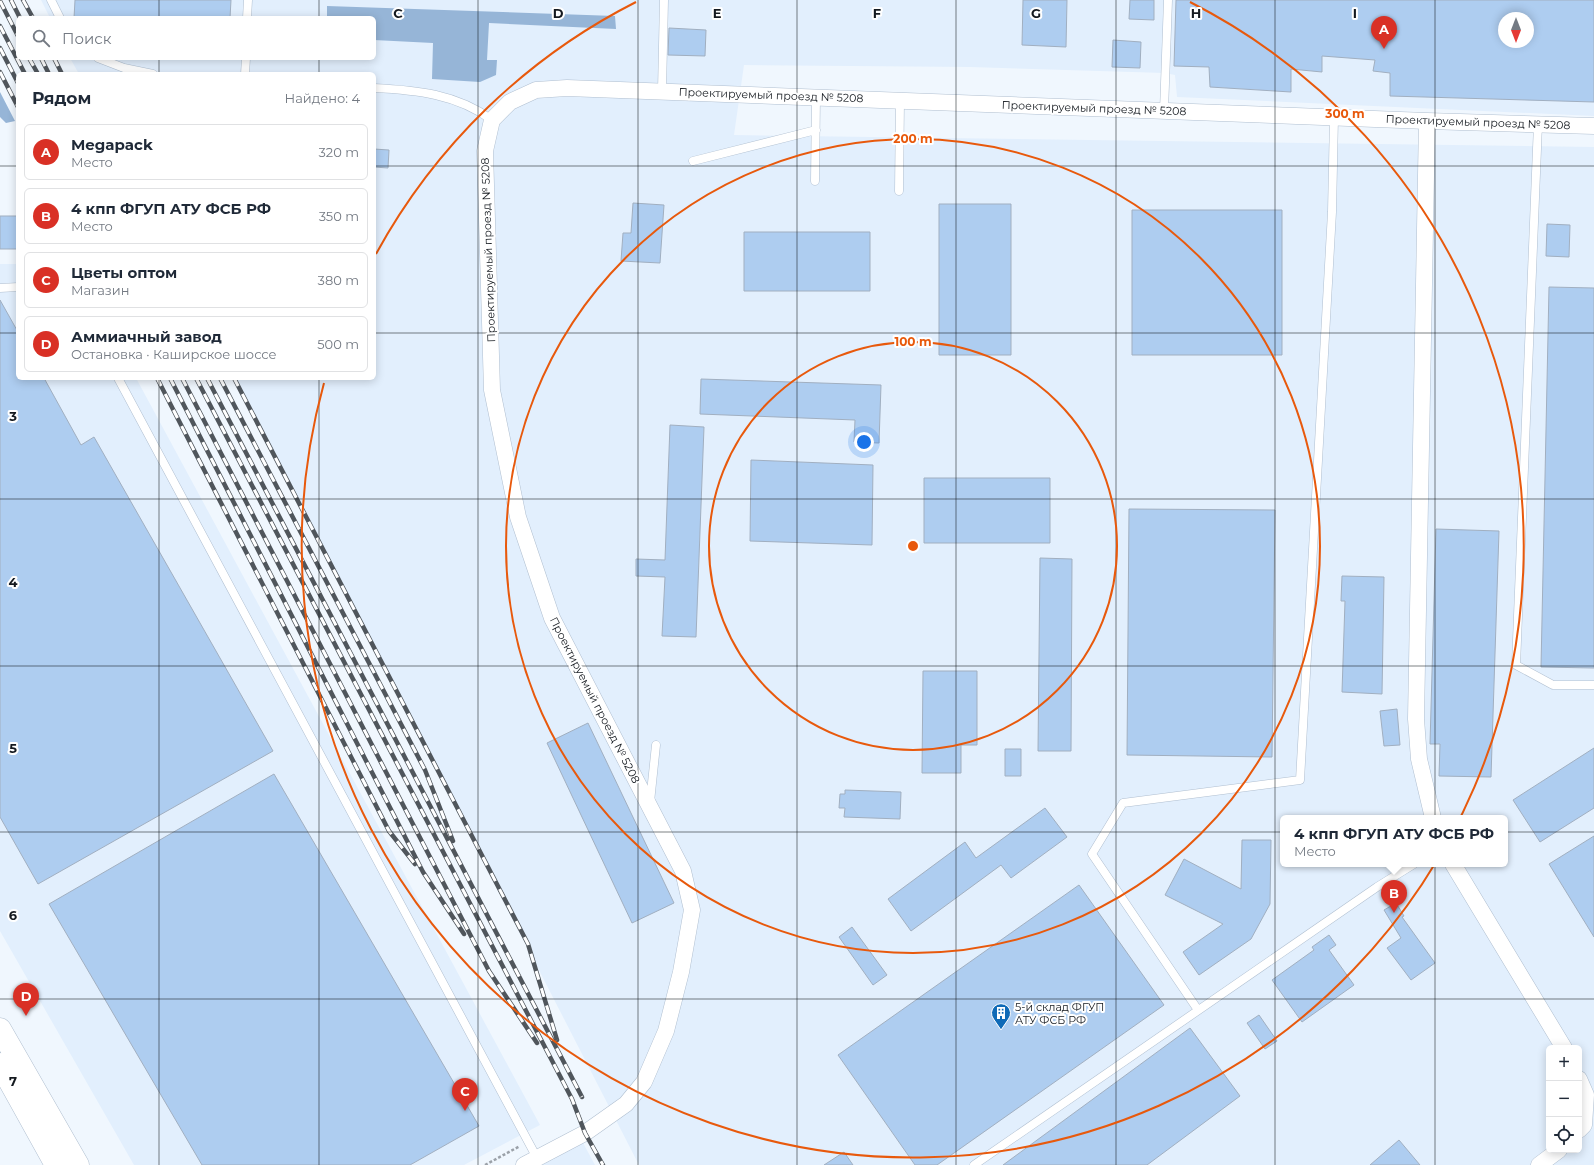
<!DOCTYPE html>
<html lang="ru">
<meta charset="utf-8">
<style>
body{margin:0;font-family:Montserrat,sans-serif;background:#f6f6f7;color:#1f2937}
.controls{position:absolute;right:12px;bottom:12px;display:grid;overflow:hidden;border-radius:6px;box-shadow:0 2px 10px #0003}
.controls button{width:36px;height:36px;display:grid;place-items:center;padding:0;border:0;border-bottom:1px solid #e0e1e3;background:#fff;color:#1f2937;font:20px sans-serif}
.compass{position:absolute;left:1498px;top:12px;width:36px;height:36px;border-radius:50%;background:#fff;box-shadow:0 2px 10px #0003;rotate:180deg}
.you{position:absolute;left:864px;top:442px;width:14px;height:14px;margin:-10px;border:3px solid #fff;border-radius:50%;background:#1a73e8;box-shadow:0 0 0 6px #1a73e833}
.badge{display:grid;place-items:center;width:26px;height:26px;border-radius:50%;background:#d93025;color:#fff;font-size:13px;font-weight:700}
.pin{position:absolute;translate:-50% -33px;filter:drop-shadow(0 1px 2px #0008)}
.pin::after{content:'';position:absolute;top:21px;width:14px;height:12px;background:inherit;clip-path:polygon(0 0,100% 0,50% 100%)}
.popup{position:absolute;left:1280px;top:815px;width:228px;height:52px;box-sizing:border-box;display:grid;place-content:center;border-radius:6px;background:#fff;filter:drop-shadow(0 1px 3px #0005);font-size:13px;white-space:nowrap;color:#747a83}
.popup b{font-size:15px;color:#1f2937}
.popup::after{content:'';position:absolute;left:50%;top:100%;margin-left:-8px;border:8px solid transparent;border-top-color:#fff}
.list{margin:0;padding:0;list-style:none}
h2{display:flex;justify-content:space-between;align-items:center;height:52px;margin:0;padding:0 16px;font-size:17px}
h2 small{font-size:13px;font-weight:400;color:#747a83}
.list li{display:grid;grid-template-columns:26px 1fr auto;gap:12px;align-items:center;box-sizing:border-box;height:56px;margin:0 8px 8px;padding:0 8px;border:1px solid #e0e1e3;border-radius:6px}
.list b{display:block;font-size:15px;white-space:nowrap}
.list p{margin:0;font-size:13px;white-space:nowrap;color:#747a83}
.list em{font-size:13px;font-style:normal;color:#747a83}
.icon{flex:none;width:22px;height:22px;fill:none;stroke:currentColor;stroke-width:2;stroke-linecap:round;stroke-linejoin:round}
.map{position:relative;flex:none;width:1594px;height:1165px;overflow:hidden}
.search{position:absolute;background:#fff;box-shadow:0 2px 10px #0003;left:16px;top:16px;width:360px;height:44px;display:flex;align-items:center;gap:10px;box-sizing:border-box;padding:0 14px;border-radius:6px;color:#747a83;font-size:15px}
.panel{position:absolute;background:#fff;box-shadow:0 2px 10px #0003;left:16px;top:72px;width:360px;height:308px;border-radius:6px}
.map>svg:first-child{display:block}
.built{fill:#e2effd;fill-rule:evenodd}
.forest{fill:#96b5d7}
.building{fill:#aecdf0;stroke:#a1afc0;fill-rule:evenodd}
.lines{fill:none;stroke-linecap:round;stroke-linejoin:round}
.lane-casing{stroke:#b0bfd0;stroke-width:9}
.street-casing{stroke:#b0bfd0;stroke-width:17}
.primary-casing{stroke:#b0bfd0;stroke-width:23}
.path{stroke:#9ba1a8;stroke-width:2.5;stroke-dasharray:3 2;stroke-linecap:butt}
.lane{stroke:#fff;stroke-width:8}
.street{stroke:#fff;stroke-width:16}
.primary{stroke:#fff;stroke-width:22}
.rail-casing{stroke:#50565c;stroke-width:4.5}
.rail{stroke:#fff;stroke-width:3;stroke-dasharray:9;stroke-linecap:butt}
.grid{fill:none;stroke:#14191f;stroke-width:1;stroke-opacity:0.55}
.ring{fill:none;stroke:#e8590c;stroke-width:2}
.labels{text-anchor:middle;dominant-baseline:central;stroke-width:4;stroke-linejoin:round;paint-order:stroke}
.street-label{font-size:11px;fill:#14191f;stroke:#fff}
.poi-label{font-size:11px;fill:#14191f;stroke:#fff;text-anchor:start}
.grid-label{font-size:13px;text-anchor:middle;font-weight:bold;fill:#14191f;stroke:#fff;stroke-width:4;stroke-linejoin:round;paint-order:stroke}
.centre{fill:#e8590c;stroke:#fff;stroke-width:2}
.ring-label{font-size:12px;text-anchor:middle;font-weight:bold;fill:#e8590c;stroke:#fff;stroke-width:4;stroke-linejoin:round;paint-order:stroke}
</style>
<div class="map">
<svg width="1594" height="1165" viewBox="0 0 1594 1165">
<rect width="100%" height="100%" fill="#f0f7fe"/>
<path class="built" d="M 41,0 L 1594,0 L 1594,116 L 1177,97 L 1175,75 L 1165,73 L 970,67 L 744,65 L 734,135 L 1594,147 L 1594,1165 L 639,1165 L 235,378 L 374,378 L 374,74 L 79,74 L 70,58 L 374,58 L 374,18 L 50,18 ZM 1504,18 L 1528,18 L 1528,42 L 1504,42 ZM 1283,818 L 1505,818 L 1505,864 L 1283,864 ZM 1549,1048 L 1579,1048 L 1579,1150 L 1549,1150 Z
M 0,264 L 18,264 L 18,378 L 136,378 L 540,1125 L 464,1165 L 134,1165 L 0,931 Z
M 582,1141 L 595,1165 L 537,1165 Z"/>
<path class="forest" d="M 327,6 L 615,16 L 616,29 L 489,23 L 487,60 L 497,60 L 496,75 L 480,82 L 432,79 L 433,43 L 374,40 L 374,18 L 327,18 Z
M 0,92 L 15,121 L 6,123 L 0,117 Z"/>
<path class="building" d="M 75,0 L 231,0 L 230,18 L 74,18 Z
M 1023,0 L 1067,0 L 1066,47 L 1022,45 Z
M 1130,0 L 1154,0 L 1154,20 L 1129,19 Z
M 1176,0 L 1594,0 L 1594,102 L 1390,96 L 1390,73 L 1373,71 L 1375,60 L 1322,56 L 1322,72 L 1291,69 L 1291,92 L 1210,87 L 1209,67 L 1174,66 ZM 1504,18 L 1528,18 L 1528,42 L 1504,42 Z
M 669,28 L 706,30 L 705,56 L 668,55 Z
M 1113,40 L 1141,42 L 1140,68 L 1112,67 Z
M 374,149 L 389,150 L 388,168 L 374,167 Z
M 633,203 L 664,205 L 660,263 L 621,261 L 623,233 L 631,233 Z
M 939,204 L 1011,204 L 1011,355 L 939,355 Z
M 1132,210 L 1282,210 L 1282,355 L 1132,355 Z
M 0,216 L 18,216 L 18,249 L 0,249 Z
M 1547,224 L 1570,225 L 1569,257 L 1546,256 Z
M 744,232 L 870,232 L 870,291 L 744,291 Z
M 1549,287 L 1594,288 L 1594,668 L 1541,667 Z
M 0,300 L 18,332 L 18,378 L 44,378 L 81,445 L 94,437 L 273,751 L 38,884 L 0,817 Z
M 701,379 L 881,385 L 879,443 L 854,442 L 855,420 L 700,414 Z
M 670,425 L 704,427 L 696,637 L 662,636 L 665,577 L 636,576 L 636,559 L 665,560 Z
M 751,460 L 873,465 L 872,545 L 750,541 Z
M 924,478 L 1050,478 L 1050,543 L 924,543 Z
M 1129,509 L 1275,510 L 1272,757 L 1127,755 Z
M 1436,529 L 1499,531 L 1491,777 L 1439,776 L 1440,744 L 1430,744 Z
M 1040,558 L 1072,559 L 1071,751 L 1038,751 Z
M 1342,576 L 1384,577 L 1382,694 L 1342,692 L 1345,601 L 1341,601 Z
M 923,671 L 977,671 L 977,745 L 961,745 L 961,773 L 922,773 Z
M 1397,709 L 1400,745 L 1384,746 L 1380,711 Z
M 588,723 L 674,903 L 632,923 L 547,743 Z
M 1594,748 L 1594,808 L 1540,842 L 1513,800 Z
M 1005,749 L 1021,749 L 1021,776 L 1005,776 Z
M 274,774 L 479,1126 L 410,1165 L 202,1165 L 49,904 Z
M 845,790 L 901,792 L 900,819 L 844,817 L 845,808 L 839,808 L 840,794 L 845,794 Z
M 1045,808 L 1067,837 L 1011,878 L 1001,865 L 911,931 L 888,899 L 965,842 L 976,858 Z
M 1594,836 L 1594,937 L 1549,864 Z
M 1242,840 L 1271,840 L 1270,904 L 1251,939 L 1199,975 L 1183,952 L 1223,924 L 1165,895 L 1184,859 L 1241,889 Z
M 1079,885 L 1164,1005 L 937,1165 L 915,1165 L 838,1055 Z
M 1396,903 L 1404,916 L 1402,917 L 1435,963 L 1411,980 L 1387,948 L 1401,938 L 1384,910 Z
M 852,927 L 887,975 L 873,985 L 839,937 Z
M 1329,935 L 1336,945 L 1329,950 L 1354,985 L 1302,1022 L 1272,980 L 1314,950 L 1312,947 Z
M 1259,1015 L 1277,1041 L 1265,1049 L 1247,1023 Z
M 1190,1028 L 1240,1096 L 1147,1165 L 1003,1165 Z
M 1399,1140 L 1420,1165 L 1370,1165 Z
M 844,1152 L 853,1165 L 824,1165 Z"/>
<g class="lines">
<defs>
<path id="lane" d="M 51,0 L 60,18
M 247,18 L 248,0
M 98,58 L 124,68 L 153,74
M 245,74 L 246,58
M 374,88 C 416,90 457,94 492,120
M 662,91 L 664,0
M 1164,111 L 1168,0
M 1538,124 L 1516,665 L 1553,685 L 1594,685
M 693,161 L 816,130
M 815,181 L 816,97
M 899,191 L 900,101
M 0,288 L 18,287
M 118,378 L 537,1158
M 650,802 L 656,745
M 1198,1010 L 1092,854 L 1123,803 L 1300,780 L 1332,212 L 1334,118
M 974,1165 L 1377,887 L 1414,864"/>
<path id="street" d="M 1427,121 L 1416,719 L 1419,759 L 1433,818
M 1453,864 L 1564,1048
M 1579,1079 L 1586,1095 L 1584,1125 L 1579,1130
M 524,1165 L 585,1133 L 626,1104 L 644,1082 L 666,1031 L 681,972 L 692,910 L 683,871 L 552,618 L 518,517 L 492,390 L 485,151 L 492,120 L 510,102 L 536,90 L 567,88 L 1427,121 L 1594,126
M 1539,1165 L 1559,1150"/>
<path id="primary" d="M 0,1029 L 78,1165
M 0,1064 L 56,1165"/>
</defs>
<use href="#lane" class="lane-casing"/>
<use href="#street" class="street-casing"/>
<use href="#primary" class="primary-casing"/>
<path class="path" d="M 485,1165 L 520,1146"/>
<use href="#lane" class="lane"/>
<use href="#street" class="street"/>
<use href="#primary" class="primary"/>
<defs>
<path id="rail" d="M 11,0 L 20,18
M 23,0 L 33,18
M 0,1 L 18,36
M 0,26 L 25,74
M 0,48 L 18,83
M 29,58 L 38,74
M 41,58 L 49,74
M 54,58 L 62,74
M 0,72 L 18,107
M 157,378 L 389,831 L 415,864
M 170,378 L 423,872 L 464,934
M 182,378 L 489,971 L 537,1043
M 196,378 L 572,1099 L 585,1133 L 603,1165
M 207,378 L 582,1097
M 220,378 L 425,770 L 453,841
M 234,378 L 528,944 L 557,1040"/>
</defs>
<use href="#rail" class="rail-casing"/>
<use href="#rail" class="rail"/>
</g>
<path class="grid" d="M 159,0 L 159,18M 319,0 L 319,18M 478,0 L 478,1165M 638,0 L 638,1165M 797,0 L 797,1165M 956,0 L 956,1165M 1116,0 L 1116,1165M 1275,0 L 1275,1165M 1435,0 L 1435,1165M 159,58 L 159,74M 319,58 L 319,74M 0,166 L 18,166M 374,166 L 1594,166M 0,333 L 18,333M 374,333 L 1594,333M 159,378 L 159,1165M 319,378 L 319,1165M 0,499 L 1594,499M 0,666 L 1594,666M 0,832 L 1594,832M 0,999 L 1594,999"/>
<g class="ring">
<circle cx="913" cy="546" r="204"/>
<circle cx="913" cy="546" r="407"/>
<path d="M376 254A611 611 0 0 1 636 2M1190 2A611 611 0 1 1 324 383"/>
</g>
<defs>
<symbol id="building-pin" viewBox="-11 -11 22 30"><path d="M0 17L-7.5 6A9.5 9.5 0 1 1 7.5 6Z" fill="#0f6ab7" stroke="#fff"/><path d="M-4-6H4V6H1V3H-1V6H-4ZM-2.5-4.3h1.7v1.8h-1.7ZM.8-4.3h1.7v1.8H.8ZM-2.5-1h1.7V.8h-1.7ZM.8-1h1.7V.8H.8Z" fill="#fff"/></symbol>
</defs>
<g fill-rule="evenodd">
<use href="#building-pin" x="990" y="1002" width="22" height="30"/>
</g>
<g class="labels">
<g class="street-label">
<text transform="translate(771 95) rotate(2)">Проектируемый проезд № 5208</text>
<text transform="translate(1094 108) rotate(2)">Проектируемый проезд № 5208</text>
<text transform="translate(1478 122) rotate(2)">Проектируемый проезд № 5208</text>
<text transform="translate(488 250) rotate(-92)">Проектируемый проезд № 5208</text>
<text transform="translate(595 700) rotate(63)">Проектируемый проезд № 5208</text>
</g>
<g class="poi-label">
<text x="1015" y="1007">5-й склад ФГУП<tspan x="1015" dy="13">АТУ ФСБ РФ</tspan></text>
</g>
</g>
<g class="grid-label">
<text x="398" y="18">C</text>
<text x="558" y="18">D</text>
<text x="717" y="18">E</text>
<text x="877" y="18">F</text>
<text x="1036" y="18">G</text>
<text x="1196" y="18">H</text>
<text x="1355" y="18">I</text>
<text x="13" y="421">3</text>
<text x="13" y="587">4</text>
<text x="13" y="753">5</text>
<text x="13" y="920">6</text>
<text x="13" y="1086">7</text>
</g>
<circle cx="913" cy="546" r="6" class="centre"/>
<g class="ring-label">
<text x="1345" y="118">300 m</text>
<text x="913" y="143">200 m</text>
<text x="913" y="346">100 m</text>
</g>
</svg>
<div class="controls">
<button>+</button>
<button>−</button>
<button><svg class="icon" aria-label="locate" viewBox="0 0 24 24"><circle cx="12" cy="12" r="6"/><path d="M12 2v4M12 18v4M2 12h4M18 12h4"/></svg></button>
</div>
<svg class="compass" viewBox="-18 -18 36 36"><path d="M0-13l5 13h-10z" fill="#e53935"/><path d="M0 13l5-13h-10z" fill="#747a83"/></svg>
<div class="you"></div>
<div class="pin badge" style="left:1384px;top:49px">A</div>
<div class="pin badge" style="left:1394px;top:913px">B</div>
<div class="popup"><b>4 кпп ФГУП АТУ ФСБ РФ</b>Место</div>
<div class="pin badge" style="left:465px;top:1111px">C</div>
<div class="pin badge" style="left:26px;top:1016px">D</div>
<div class="search"><svg class="icon" aria-label="search" viewBox="0 0 24 24"><circle cx="10" cy="10" r="6"/><path d="M15 15l6 6"/></svg>Поиск</div>
<section class="panel">
<h2>Рядом<small>Найдено: 4</small></h2>
<ul class="list">
<li><span class="badge">A</span><div><b>Megapack</b><p>Место</p></div><em>320 m</em></li>
<li><span class="badge">B</span><div><b>4 кпп ФГУП АТУ ФСБ РФ</b><p>Место</p></div><em>350 m</em></li>
<li><span class="badge">C</span><div><b>Цветы оптом</b><p>Магазин</p></div><em>380 m</em></li>
<li><span class="badge">D</span><div><b>Аммиачный завод</b><p>Остановка · Каширское шоссе</p></div><em>500 m</em></li>
</ul>
</section>
</div>
